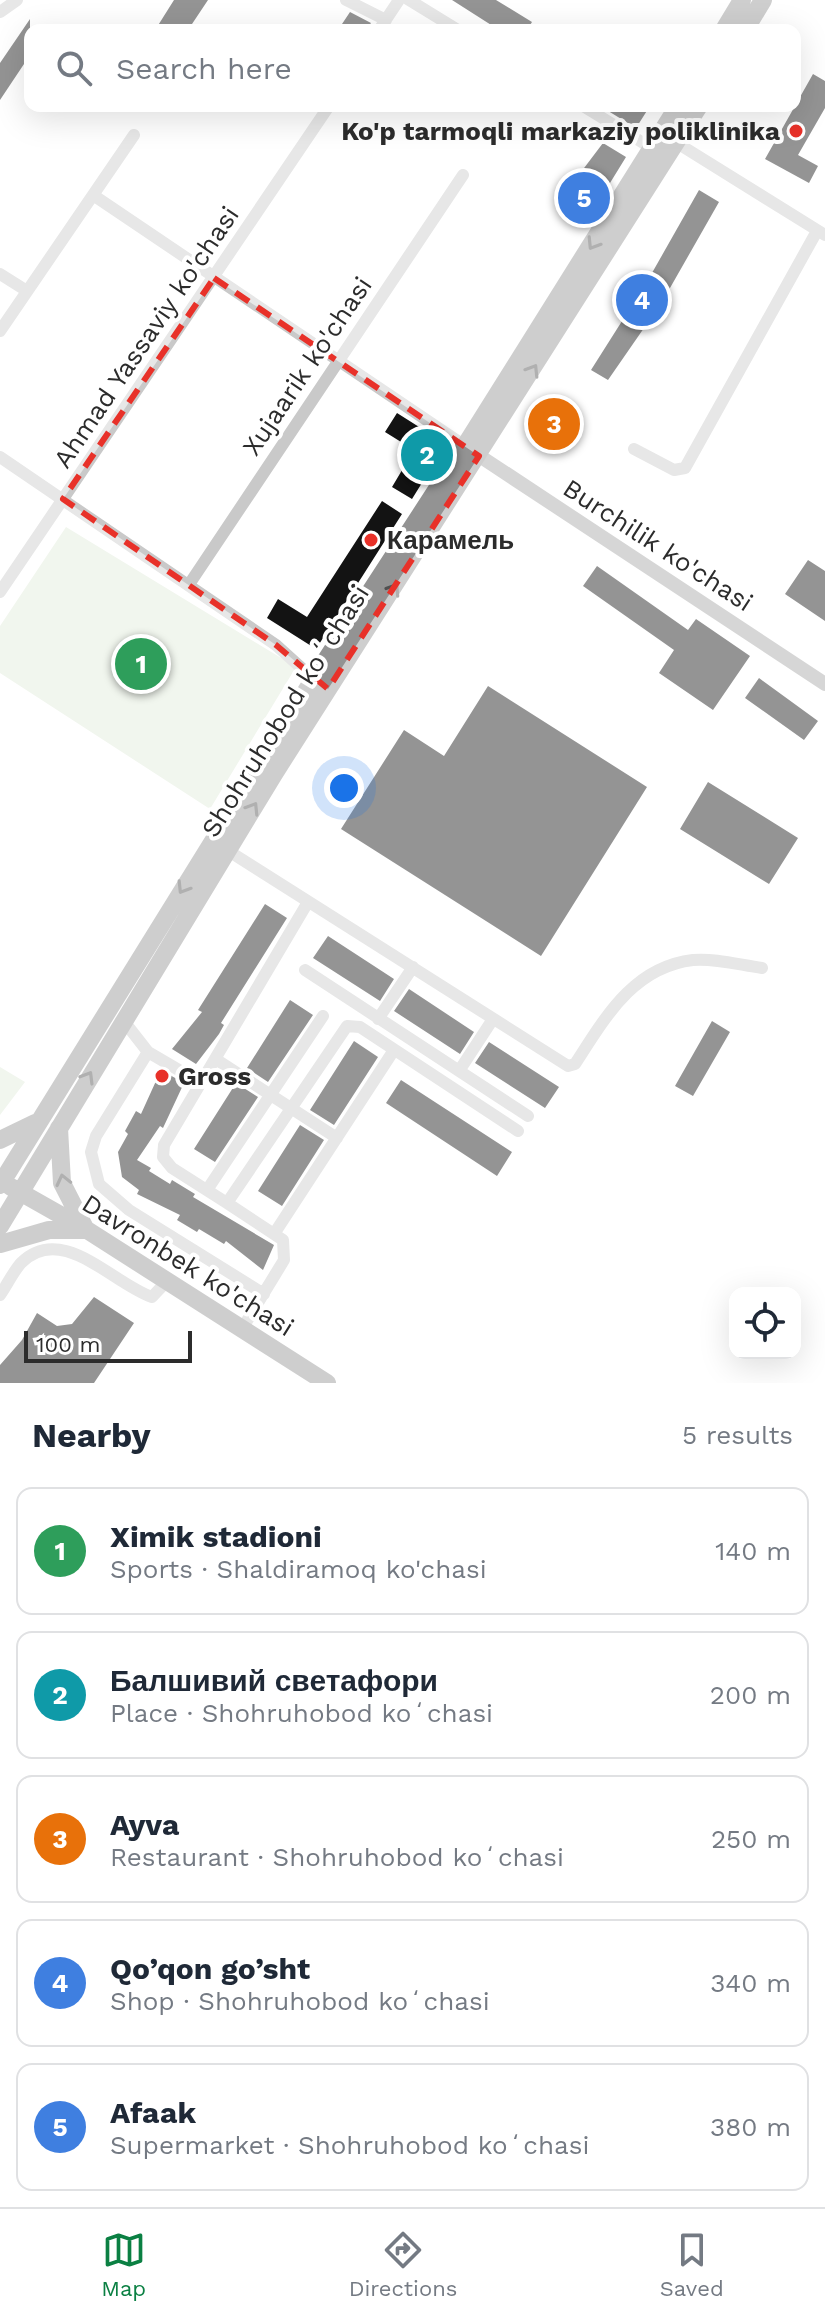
<!DOCTYPE html>
<meta charset="utf-8">
<style>
body{margin:0;font-family:"Work Sans",sans-serif;background:#f2f2f3;color:#1f2937}
.controls{position:absolute;right:24px;bottom:24px;display:grid;overflow:hidden;border-radius:16px;box-shadow:0 8px 32px #0002}
.controls button{width:72px;height:72px;display:grid;place-items:center;padding:0;border:0;border-bottom:2px solid #e0e1e3;background:#fff;color:#1f2937;font:40px sans-serif}
.scale{position:absolute;left:24px;bottom:20px;width:168px;box-sizing:border-box;padding-left:8px;border:4px solid #2c2c2c;border-top:0;font-size:22px;line-height:28px;white-space:nowrap;color:#2c2c2c;-webkit-text-stroke:6px #fff;paint-order:stroke}
.you{position:absolute;left:344px;top:788px;width:28px;height:28px;margin:-20px;border:6px solid #fff;border-radius:50%;background:#1a73e8;box-shadow:0 0 0 12px #1a73e833}
.badge{display:grid;place-items:center;width:52px;height:52px;border-radius:50%;background:#0b8043;color:#fff;font-size:26px;font-weight:700}
.pin{position:absolute;translate:-50% -50%;border:4px solid #fff;box-shadow:0 2px 8px #0006}
.list{margin:0;padding:0;list-style:none}
h2{display:flex;justify-content:space-between;align-items:center;height:104px;margin:0;padding:0 32px;font-size:34px}
h2 small{font-size:26px;font-weight:400;color:#747a83}
.list li{display:grid;grid-template-columns:52px 1fr auto;gap:24px;align-items:center;box-sizing:border-box;height:128px;margin:0 16px 16px;padding:0 16px;border:2px solid #e0e1e3;border-radius:16px}
.list b{display:block;font-size:30px;white-space:nowrap}
.list p{margin:0;font-size:26px;white-space:nowrap;color:#747a83}
.list em{font-size:26px;font-style:normal;color:#747a83}
.icon{flex:none;width:44px;height:44px;fill:none;stroke:currentColor;stroke-width:2;stroke-linecap:round;stroke-linejoin:round}
.map{position:relative;flex:none;width:825px;height:1383px;overflow:hidden}
.search{position:absolute;background:#fff;box-shadow:0 8px 32px #0002;left:24px;right:24px;top:24px;height:88px;display:flex;align-items:center;gap:20px;box-sizing:border-box;padding:0 28px;border-radius:16px;color:#747a83;font-size:30px}
.sheet{height:824px;background:#fff}
nav{display:flex;justify-content:space-around;align-items:center;box-sizing:border-box;height:112px;border-top:2px solid #e0e1e3;background:#fff;font-size:22px;color:#747a83}
nav a{display:grid;justify-items:center;gap:4px}
nav .on{color:#0b8043}
.map>svg:first-child{display:block}
.green{fill:#e0ead9}
.building{fill:#131313}
.lines{fill:none;stroke-linecap:round;stroke-linejoin:round}
.minor{stroke:#c9c9c9;stroke-width:12}
.major{stroke:#a4a4a4;stroke-width:14}
.highway{stroke:#939393;stroke-width:18}
.oneway{stroke:#505050}
.marked{fill:none;stroke:#e83129;stroke-width:6;stroke-dasharray:16 10;stroke-linejoin:round}
.poi-dot{fill:#e83129;stroke:#fff;stroke-width:3}
.labels{text-anchor:middle;dominant-baseline:central;stroke-width:8;stroke-linejoin:round;paint-order:stroke}
.poi-label{font-size:26px;font-weight:bold;fill:#2c2c2c;stroke:#fff;text-anchor:start}
.street-label{font-size:26px;fill:#2c2c2c;stroke:#fff}
</style>
<div class="map">
<svg width="825" height="1383" viewBox="0 0 825 1383">
<rect width="100%" height="100%" fill="#fff"/>
<path class="green" d="M 66,527 L 296,667 L 210,809 L 0,673 L 0,626 Z
M 0,1067 L 25,1082 L 0,1115 Z"/>
<path class="building" d="M 174,0 L 208,0 L 188,30 L 162,30 L 157,27 Z
M 452,0 L 496,0 L 532,22 L 527,30 L 499,30 Z
M 350,12 L 371,23 L 366,30 L 338,30 Z
M 30,19 L 30,55 L 0,100 L 0,63 Z
M 813,74 L 825,81 L 825,108 L 798,155 L 818,166 L 809,183 L 765,159 Z
M 600,106 L 650,106 L 636,128 Z
M 603,143 L 626,157 L 602,196 L 575,180 Z
M 699,190 L 719,202 L 662,302 L 608,380 L 591,370 L 648,280 Z
M 397,413 L 446,444 L 412,499 L 392,487 L 414,450 L 385,432 Z
M 382,501 L 402,514 L 316,649 L 267,618 L 278,599 L 307,617 Z
M 808,560 L 825,571 L 825,621 L 785,594 Z
M 597,566 L 688,630 L 696,619 L 750,656 L 713,710 L 659,673 L 674,650 L 583,586 Z
M 759,678 L 818,721 L 804,740 L 745,698 Z
M 488,686 L 647,787 L 541,956 L 341,829 L 404,730 L 444,756 Z
M 708,782 L 798,838 L 769,884 L 680,829 Z
M 265,904 L 287,918 L 221,1023 L 224,1025 L 219,1034 L 196,1064 L 172,1049 L 202,1012 L 198,1010 Z
M 328,936 L 394,979 L 380,1001 L 313,958 Z
M 409,989 L 474,1032 L 460,1054 L 394,1011 Z
M 290,1000 L 313,1015 L 268,1082 L 247,1068 Z
M 712,1021 L 730,1032 L 693,1096 L 675,1086 Z
M 354,1041 L 378,1057 L 334,1125 L 310,1110 Z
M 489,1042 L 559,1087 L 545,1108 L 475,1063 Z
M 161,1070 L 184,1083 L 163,1128 L 160,1126 L 137,1160 L 151,1168 L 149,1171 L 170,1184 L 172,1180 L 195,1194 L 193,1197 L 274,1245 L 263,1270 L 226,1241 L 224,1244 L 199,1229 L 197,1232 L 177,1220 L 180,1215 L 137,1194 L 139,1190 L 122,1177 L 118,1152 L 128,1134 L 125,1131 L 136,1111 L 141,1114 Z
M 401,1080 L 512,1152 L 497,1176 L 386,1103 Z
M 236,1083 L 258,1097 L 215,1162 L 194,1149 Z
M 300,1125 L 324,1140 L 282,1206 L 258,1191 Z
M 94,1297 L 134,1323 L 94,1383 L 0,1383 L 0,1365 L 22,1340 L 37,1313 L 57,1326 L 72,1324 Z"/>
<g class="lines">
<path class="minor" d="M 346,0 L 386,20
M 409,0 L 458,30
M 0,12 L 17,0
M 379,30 L 399,0
M 583,106 L 653,149
M 677,143 L 825,235
M 93,195 L 465,446
M 0,274 L 27,291
M 0,331 L 134,135
M 634,449 L 674,470 L 685,468 L 817,231
M 0,457 L 276,645 L 318,683
M 190,583 L 463,175
M 0,592 L 329,106
M 227,850 L 568,1066 L 575,1064 C 605,1018 633,967 693,960 C 715,958 740,965 762,968
M 305,970 L 528,1116
M 378,1019 L 413,967
M 123,1020 L 148,1052 L 201,1083
M 148,1052 L 96,1136 L 91,1152 L 99,1184 L 129,1210 L 264,1294
M 217,1060 L 337,1138
M 459,1071 L 493,1019
M 207,1190 L 323,1016
M 227,1203 L 172,1168 L 163,1157 L 164,1145 L 308,902
M 274,1234 L 394,1050
M 0,1295 C 7,1285 13,1272 21,1263 C 62,1222 113,1284 152,1297 L 167,1281
M 242,1329 L 284,1260 L 283,1240 L 227,1203 L 347,1026 L 360,1027 L 518,1131"/>
<path class="major" d="M 472,451 L 825,684"/>
<path class="highway" d="M 724,30 L 742,0
M 745,30 L 763,0
M 59,1128 L 62,1183 L 85,1228
M 0,1140 L 35,1123
M 0,1185 L 313,680 L 465,446 L 678,106
M 11,1187 L 87,1230 L 327,1383
M 0,1226 L 274,774 L 699,106
M 0,1244 L 49,1230 L 84,1230"/>
</g>
<defs><path id="oneway-chevron" d="M-2-3.5L2.5 0L-2 3.5" fill="none" stroke-width="1.6" stroke-linecap="round" stroke-linejoin="round" transform="scale(2)"/></defs>
<g class="oneway">
<use href="#oneway-chevron" transform="translate(593 244) rotate(122)"/>
<use href="#oneway-chevron" transform="translate(533 370) rotate(-58)"/>
<use href="#oneway-chevron" transform="translate(394 589) rotate(-57)"/>
<use href="#oneway-chevron" transform="translate(253 808) rotate(-58)"/>
<use href="#oneway-chevron" transform="translate(183 888) rotate(122)"/>
<use href="#oneway-chevron" transform="translate(88 1077) rotate(-59)"/>
<use href="#oneway-chevron" transform="translate(63 1180) rotate(-103)"/>
</g>
<path d="M0 0H825V1383H0ZM 214,278 L 479,456 L 328,689 L 276,645 L 63,499 Z" fill="#fff" fill-opacity=".55" fill-rule="evenodd"/>
<path class="marked" d="M 214,278 L 479,456 L 328,689 L 276,645 L 63,499 Z"/>
<g class="poi-dot">
<circle cx="796" cy="131" r="8"/>
<circle cx="371" cy="540" r="8"/>
<circle cx="162" cy="1076" r="8"/>
</g>
<g class="labels">
<g class="poi-label">
<text x="780" y="131" text-anchor="end">Ko'p tarmoqli markaziy poliklinika</text>
<text x="387" y="540">Карамель</text>
<text x="178" y="1076">Gross</text>
</g>
<g class="street-label">
<text transform="translate(146 337) rotate(-56)">Ahmad Yassaviy ko'chasi</text>
<text transform="translate(307 366) rotate(-56)">Xujaarik ko'chasi</text>
<text transform="translate(658 545) rotate(33)">Burchilik ko'chasi</text>
<text transform="translate(285 711) rotate(-58)">Shohruhobod koʻchasi</text>
<text transform="translate(188 1265) rotate(32)">Davronbek ko'chasi</text>
</g>
</g>
</svg>
<div class="controls">
<button><svg class="icon" aria-label="locate" viewBox="0 0 24 24"><circle cx="12" cy="12" r="6"/><path d="M12 2v4M12 18v4M2 12h4M18 12h4"/></svg></button>
</div>
<div class="scale">100 m</div>
<div class="you"></div>
<div class="pin badge" style="left:141px;top:664px;background:#2e9e5b">1</div>
<div class="pin badge" style="left:427px;top:455px;background:#0f9aa8">2</div>
<div class="pin badge" style="left:554px;top:424px;background:#e8710a">3</div>
<div class="pin badge" style="left:642px;top:300px;background:#3f7fe0">4</div>
<div class="pin badge" style="left:584px;top:198px;background:#3f7fe0">5</div>
<div class="search"><svg class="icon" aria-label="search" viewBox="0 0 24 24"><circle cx="10" cy="10" r="6"/><path d="M15 15l6 6"/></svg>Search here</div>
</div>
<section class="sheet">
<h2>Nearby<small>5 results</small></h2>
<ul class="list">
<li><span class="badge" style="background:#2e9e5b">1</span><div><b>Ximik stadioni</b><p>Sports · Shaldiramoq ko'chasi</p></div><em>140 m</em></li>
<li><span class="badge" style="background:#0f9aa8">2</span><div><b>Балшивий светафори</b><p>Place · Shohruhobod koʻchasi</p></div><em>200 m</em></li>
<li><span class="badge" style="background:#e8710a">3</span><div><b>Ayva</b><p>Restaurant · Shohruhobod koʻchasi</p></div><em>250 m</em></li>
<li><span class="badge" style="background:#3f7fe0">4</span><div><b>Qo’qon go’sht</b><p>Shop · Shohruhobod koʻchasi</p></div><em>340 m</em></li>
<li><span class="badge" style="background:#3f7fe0">5</span><div><b>Afaak</b><p>Supermarket · Shohruhobod koʻchasi</p></div><em>380 m</em></li>
</ul>
</section>
<nav>
<a class="on"><svg class="icon" aria-label="map" viewBox="0 0 24 24"><path d="M3 6l6-2 6 2 6-2v14l-6 2-6-2-6 2zM9 4v14M15 6v14"/></svg>Map</a>
<a><svg class="icon" aria-label="directions" viewBox="0 0 24 24"><path d="M12 3l9 9-9 9-9-9zM9 14v-3h6M13 9l2 2-2 2"/></svg>Directions</a>
<a><svg class="icon" aria-label="saved" viewBox="0 0 24 24"><path d="M7 4h10v16l-5-4-5 4z"/></svg>Saved</a>
</nav>
